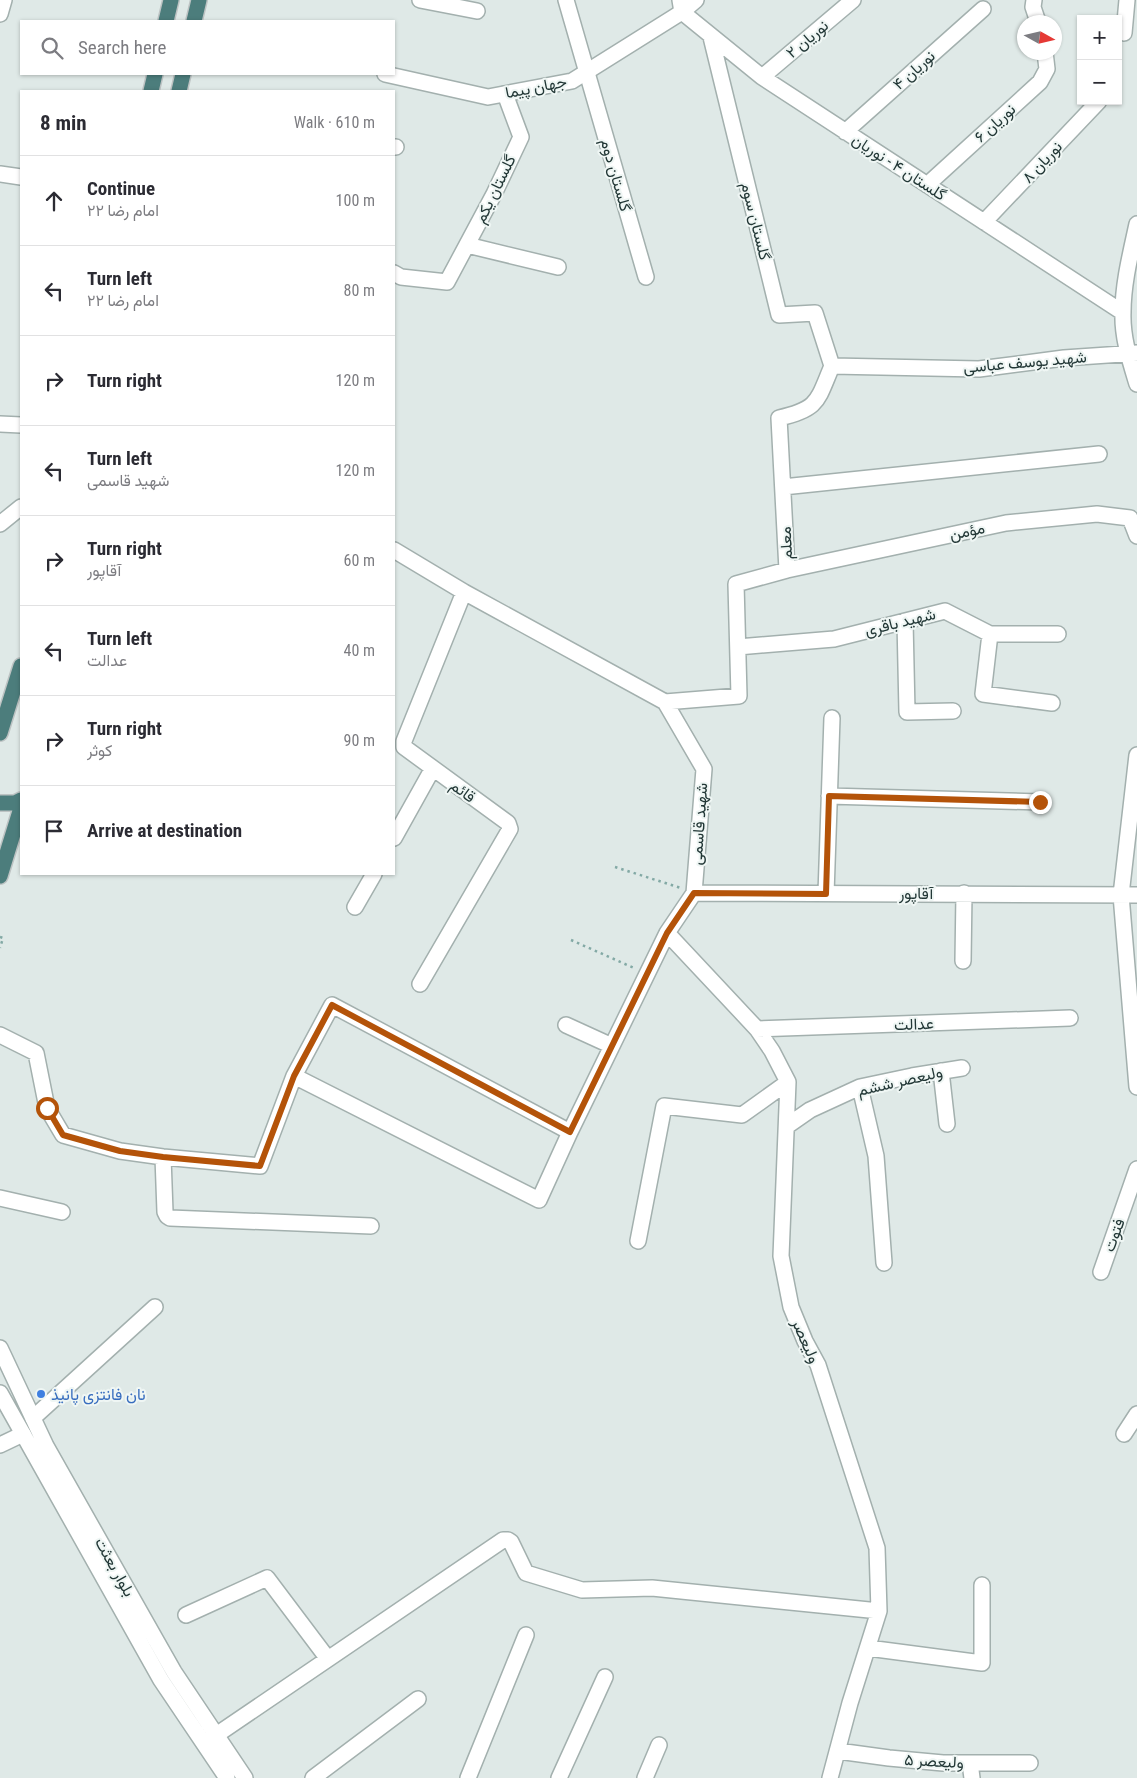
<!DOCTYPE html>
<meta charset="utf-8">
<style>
body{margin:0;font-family:"Roboto Condensed",Vazirmatn,sans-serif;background:#f2f2f3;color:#2b2b33}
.controls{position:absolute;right:15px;top:15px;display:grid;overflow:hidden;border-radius:0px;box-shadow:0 1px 4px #0004}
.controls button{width:45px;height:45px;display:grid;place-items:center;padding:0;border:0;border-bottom:1px solid #e1e1e2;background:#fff;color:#2b2b33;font:25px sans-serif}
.compass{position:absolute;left:1017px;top:15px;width:45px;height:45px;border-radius:50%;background:#fff;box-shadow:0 1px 4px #0004;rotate:98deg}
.stop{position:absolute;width:15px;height:15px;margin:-11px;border:4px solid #b45309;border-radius:50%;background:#fff}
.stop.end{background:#b45309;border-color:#fff;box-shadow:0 1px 5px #0008}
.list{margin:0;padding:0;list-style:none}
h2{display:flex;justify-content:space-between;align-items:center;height:65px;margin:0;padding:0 20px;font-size:21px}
h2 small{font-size:16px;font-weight:400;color:#7c7c81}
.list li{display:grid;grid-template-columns:32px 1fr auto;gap:15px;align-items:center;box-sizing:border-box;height:90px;padding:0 20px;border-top:1px solid #e1e1e2}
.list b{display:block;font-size:19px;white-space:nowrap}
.list p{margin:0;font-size:16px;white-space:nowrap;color:#7c7c81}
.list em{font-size:16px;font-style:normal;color:#7c7c81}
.icon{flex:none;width:28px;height:28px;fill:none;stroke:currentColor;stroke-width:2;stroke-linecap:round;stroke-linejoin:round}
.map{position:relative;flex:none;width:1137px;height:1778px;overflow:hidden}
.search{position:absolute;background:#fff;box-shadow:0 1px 4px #0004;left:20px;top:20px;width:375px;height:55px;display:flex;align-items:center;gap:12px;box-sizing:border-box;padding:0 18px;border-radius:0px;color:#7c7c81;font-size:19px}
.panel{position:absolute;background:#fff;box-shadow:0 1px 4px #0004;left:20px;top:90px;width:375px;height:785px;border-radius:0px}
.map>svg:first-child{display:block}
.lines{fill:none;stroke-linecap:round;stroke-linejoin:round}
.minor-casing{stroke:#a3b0ae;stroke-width:18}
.tertiary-casing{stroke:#a3b0ae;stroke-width:18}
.trunk-casing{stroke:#bdc3c3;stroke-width:18}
.path{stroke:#83a9a5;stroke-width:2.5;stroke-dasharray:2.5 4;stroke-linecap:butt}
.minor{stroke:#fff;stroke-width:15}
.tertiary{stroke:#fff;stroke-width:15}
.trunk{stroke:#4c7d7c;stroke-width:15}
.route{stroke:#b45309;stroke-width:6}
.shop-dot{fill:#3f7fe0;stroke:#eff6f4;stroke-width:2}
.labels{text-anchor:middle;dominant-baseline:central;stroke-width:4;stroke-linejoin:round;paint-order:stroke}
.street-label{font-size:16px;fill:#223736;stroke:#eff6f4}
.shop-label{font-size:16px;fill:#366cbe;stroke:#eff6f4;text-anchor:start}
</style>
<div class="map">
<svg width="1137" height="1778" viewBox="0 0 1137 1778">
<rect width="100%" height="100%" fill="#dfe9e7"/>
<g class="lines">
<defs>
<path id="minor" d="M 420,0 L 477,11
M 566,0 L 646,277
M 680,0 L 682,12 L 762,77 L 1122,312
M 1034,0 L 1033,7 L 1038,22
M 0,14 L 4,0
M 1124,33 L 1127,0
M 711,37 L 779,315 L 815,313 L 832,366
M 762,77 L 853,0
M 845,132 L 983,9
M 394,147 L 396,147
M 0,174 L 21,177
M 927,185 L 1040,82 L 1047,69 L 1045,52
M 984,222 L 1099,101
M 1137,224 C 1131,252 1123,283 1123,312 C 1122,337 1130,361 1137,384
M 467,245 L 558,267
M 394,273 L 401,277 L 447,282 L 494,194 L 521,137 L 505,94
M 832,366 L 979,369 L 1064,358 L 1137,353
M 0,424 L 21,425
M 783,487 L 1099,454
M 787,570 L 1006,523 L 1097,514 L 1130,518 L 1137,536
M 905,621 L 907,712 L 953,711
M 990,634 L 983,694 L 1052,703
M 738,647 L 834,639 L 945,611 L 990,634 L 1058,634
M 665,702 L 739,696 L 736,584 L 787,570 L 779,418 C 819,409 817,401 832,366
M 1137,755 L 1121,895 L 1137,1087
M 829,796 L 1040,802
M 394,838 L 433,768
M 694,893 L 1137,895
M 826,894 L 832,718
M 355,907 L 374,874
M 667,933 L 757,1029 L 772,1051 L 788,1082 L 781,1256 L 791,1307 L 805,1341 L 818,1365 L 877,1548 L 879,1611 L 850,1703 L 830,1778
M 963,961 L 964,893
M 420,984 L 510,829 L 508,823 L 404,747 L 404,741 L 464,592
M 566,1025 L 612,1046
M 757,1029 L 1070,1018
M 0,1035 L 36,1053 L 47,1108 L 63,1135 L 120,1151 L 163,1157 L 260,1166 L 294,1076 L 332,1005 L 570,1132
M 941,1071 L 947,1124
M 294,1076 L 539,1200 L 570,1132 L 667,933 L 694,893 L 704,769 L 665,702 L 464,592 L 394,550
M 860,1087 L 876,1156 L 884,1263
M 787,1126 L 810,1110 L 860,1087 L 912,1076 L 962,1068
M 163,1157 L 165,1212 L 167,1216 L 170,1218 L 371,1226
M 0,1198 L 62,1212
M 638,1241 L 664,1106 L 742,1115 L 788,1082
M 1101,1272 L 1137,1169
M 33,1418 L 155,1307
M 1124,1434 L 1137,1414
M 0,1445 L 23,1434
M 186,1615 L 267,1578 L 328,1659
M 868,1648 L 982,1663 L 982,1585
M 206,1742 L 503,1540 L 508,1540 L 511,1542 L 526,1573 L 582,1590 L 652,1588 L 879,1611
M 838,1751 L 889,1758 L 943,1763 L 1030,1763
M 970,1763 L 972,1778
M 313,1778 L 418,1699
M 468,1778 L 526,1635
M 559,1778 L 605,1677
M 645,1778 L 659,1745"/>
<path id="tertiary" d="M 385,74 L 488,97 L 572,81 L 682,12 L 696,0
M 0,524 L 21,507
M 0,1348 L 46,1446 L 174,1672 L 245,1778
M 0,1393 L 161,1680 L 227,1778"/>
<path id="trunk" d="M 166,21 L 171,0
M 194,21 L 199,0
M 151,91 L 155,74
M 179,91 L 183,74
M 0,733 L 21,666
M 0,803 L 15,803 L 21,800
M 0,876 L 21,808"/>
</defs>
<use href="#minor" class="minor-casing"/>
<use href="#tertiary" class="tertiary-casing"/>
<use href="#trunk" class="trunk-casing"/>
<path class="path" d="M 615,867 L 681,888
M 0,937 L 3,938 L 0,948
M 571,940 L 634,968"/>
<use href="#minor" class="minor"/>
<use href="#tertiary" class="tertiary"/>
<use href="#trunk" class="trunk"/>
</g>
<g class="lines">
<path class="route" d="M 47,1108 L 63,1135 L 120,1151 L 163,1157 L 260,1166 L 294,1076 L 332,1005 L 570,1132 L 667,933 L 694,893 L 826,894 L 829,796 L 1040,802"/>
</g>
<circle class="shop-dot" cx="41" cy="1394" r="5"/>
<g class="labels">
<g class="street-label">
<text transform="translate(807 39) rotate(-40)">نوریان ۲</text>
<text transform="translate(914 70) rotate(-42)">نوریان ۴</text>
<text transform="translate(536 87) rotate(-11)">جهان پیما</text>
<text transform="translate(995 123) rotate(-42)">نوریان ۶</text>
<text transform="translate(1042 162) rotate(-47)">نوریان ۸</text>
<text transform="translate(899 167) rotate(33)">گلستان ۴ - نوریان</text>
<text transform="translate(616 175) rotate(74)">گلستان دوم</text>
<text transform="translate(495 189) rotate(-64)">گلستان یکم</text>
<text transform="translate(756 221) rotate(76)">گلستان سوم</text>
<text transform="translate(1025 362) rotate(-5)">شهید یوسف عباسی</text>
<text transform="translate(967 531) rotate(-12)">مؤمن</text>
<text transform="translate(786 543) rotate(-93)">معلم</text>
<text transform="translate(900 622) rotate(-14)">شهید باقری</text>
<text transform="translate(463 791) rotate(36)">قائم</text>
<text transform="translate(699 824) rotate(-86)">شهید قاسمی</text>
<text x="916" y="893">آقاپور</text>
<text transform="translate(914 1024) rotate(-2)">عدالت</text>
<text transform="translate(900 1081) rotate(-13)">ولیعصر ششم</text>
<text transform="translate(1114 1235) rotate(-70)">فتوت</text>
<text transform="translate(806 1341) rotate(66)">ولیعصر</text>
<text transform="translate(115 1567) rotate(61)">بلوار بعثت</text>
<text transform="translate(934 1761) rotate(3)">ولیعصر ۵</text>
</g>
<g class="shop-label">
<text x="51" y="1394">نان فانتزی پانیذ</text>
</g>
</g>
</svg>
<div class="controls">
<button>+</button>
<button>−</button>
</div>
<svg class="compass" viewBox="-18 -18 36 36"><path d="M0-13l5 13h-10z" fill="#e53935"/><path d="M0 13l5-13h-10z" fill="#7c7c81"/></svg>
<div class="stop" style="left:47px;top:1108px"></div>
<div class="stop end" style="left:1040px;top:802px"></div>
<div class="search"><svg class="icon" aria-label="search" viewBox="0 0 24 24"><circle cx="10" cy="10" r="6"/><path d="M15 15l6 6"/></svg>Search here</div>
<section class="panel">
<h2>8 min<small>Walk · 610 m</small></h2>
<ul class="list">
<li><svg class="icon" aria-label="ahead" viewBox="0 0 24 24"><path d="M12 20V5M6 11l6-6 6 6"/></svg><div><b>Continue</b><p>امام رضا ۲۲</p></div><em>100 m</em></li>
<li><svg class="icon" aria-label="left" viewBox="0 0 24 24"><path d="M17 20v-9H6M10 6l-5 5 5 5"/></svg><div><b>Turn left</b><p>امام رضا ۲۲</p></div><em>80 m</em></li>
<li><svg class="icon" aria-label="right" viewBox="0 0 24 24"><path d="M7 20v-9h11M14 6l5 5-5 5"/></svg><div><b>Turn right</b></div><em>120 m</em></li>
<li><svg class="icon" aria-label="left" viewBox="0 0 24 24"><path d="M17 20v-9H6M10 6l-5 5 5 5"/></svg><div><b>Turn left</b><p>شهید قاسمی</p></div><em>120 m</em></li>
<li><svg class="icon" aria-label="right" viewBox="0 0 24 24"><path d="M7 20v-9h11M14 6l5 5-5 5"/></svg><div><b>Turn right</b><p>آقاپور</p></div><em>60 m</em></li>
<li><svg class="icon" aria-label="left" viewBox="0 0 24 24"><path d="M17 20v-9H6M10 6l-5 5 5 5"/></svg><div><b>Turn left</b><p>عدالت</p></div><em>40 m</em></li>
<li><svg class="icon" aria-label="right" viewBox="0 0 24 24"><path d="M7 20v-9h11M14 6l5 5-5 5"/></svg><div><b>Turn right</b><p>کوثر</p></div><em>90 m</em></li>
<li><svg class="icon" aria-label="arrive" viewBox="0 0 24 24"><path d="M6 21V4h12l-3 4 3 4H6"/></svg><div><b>Arrive at destination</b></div></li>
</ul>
</section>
</div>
